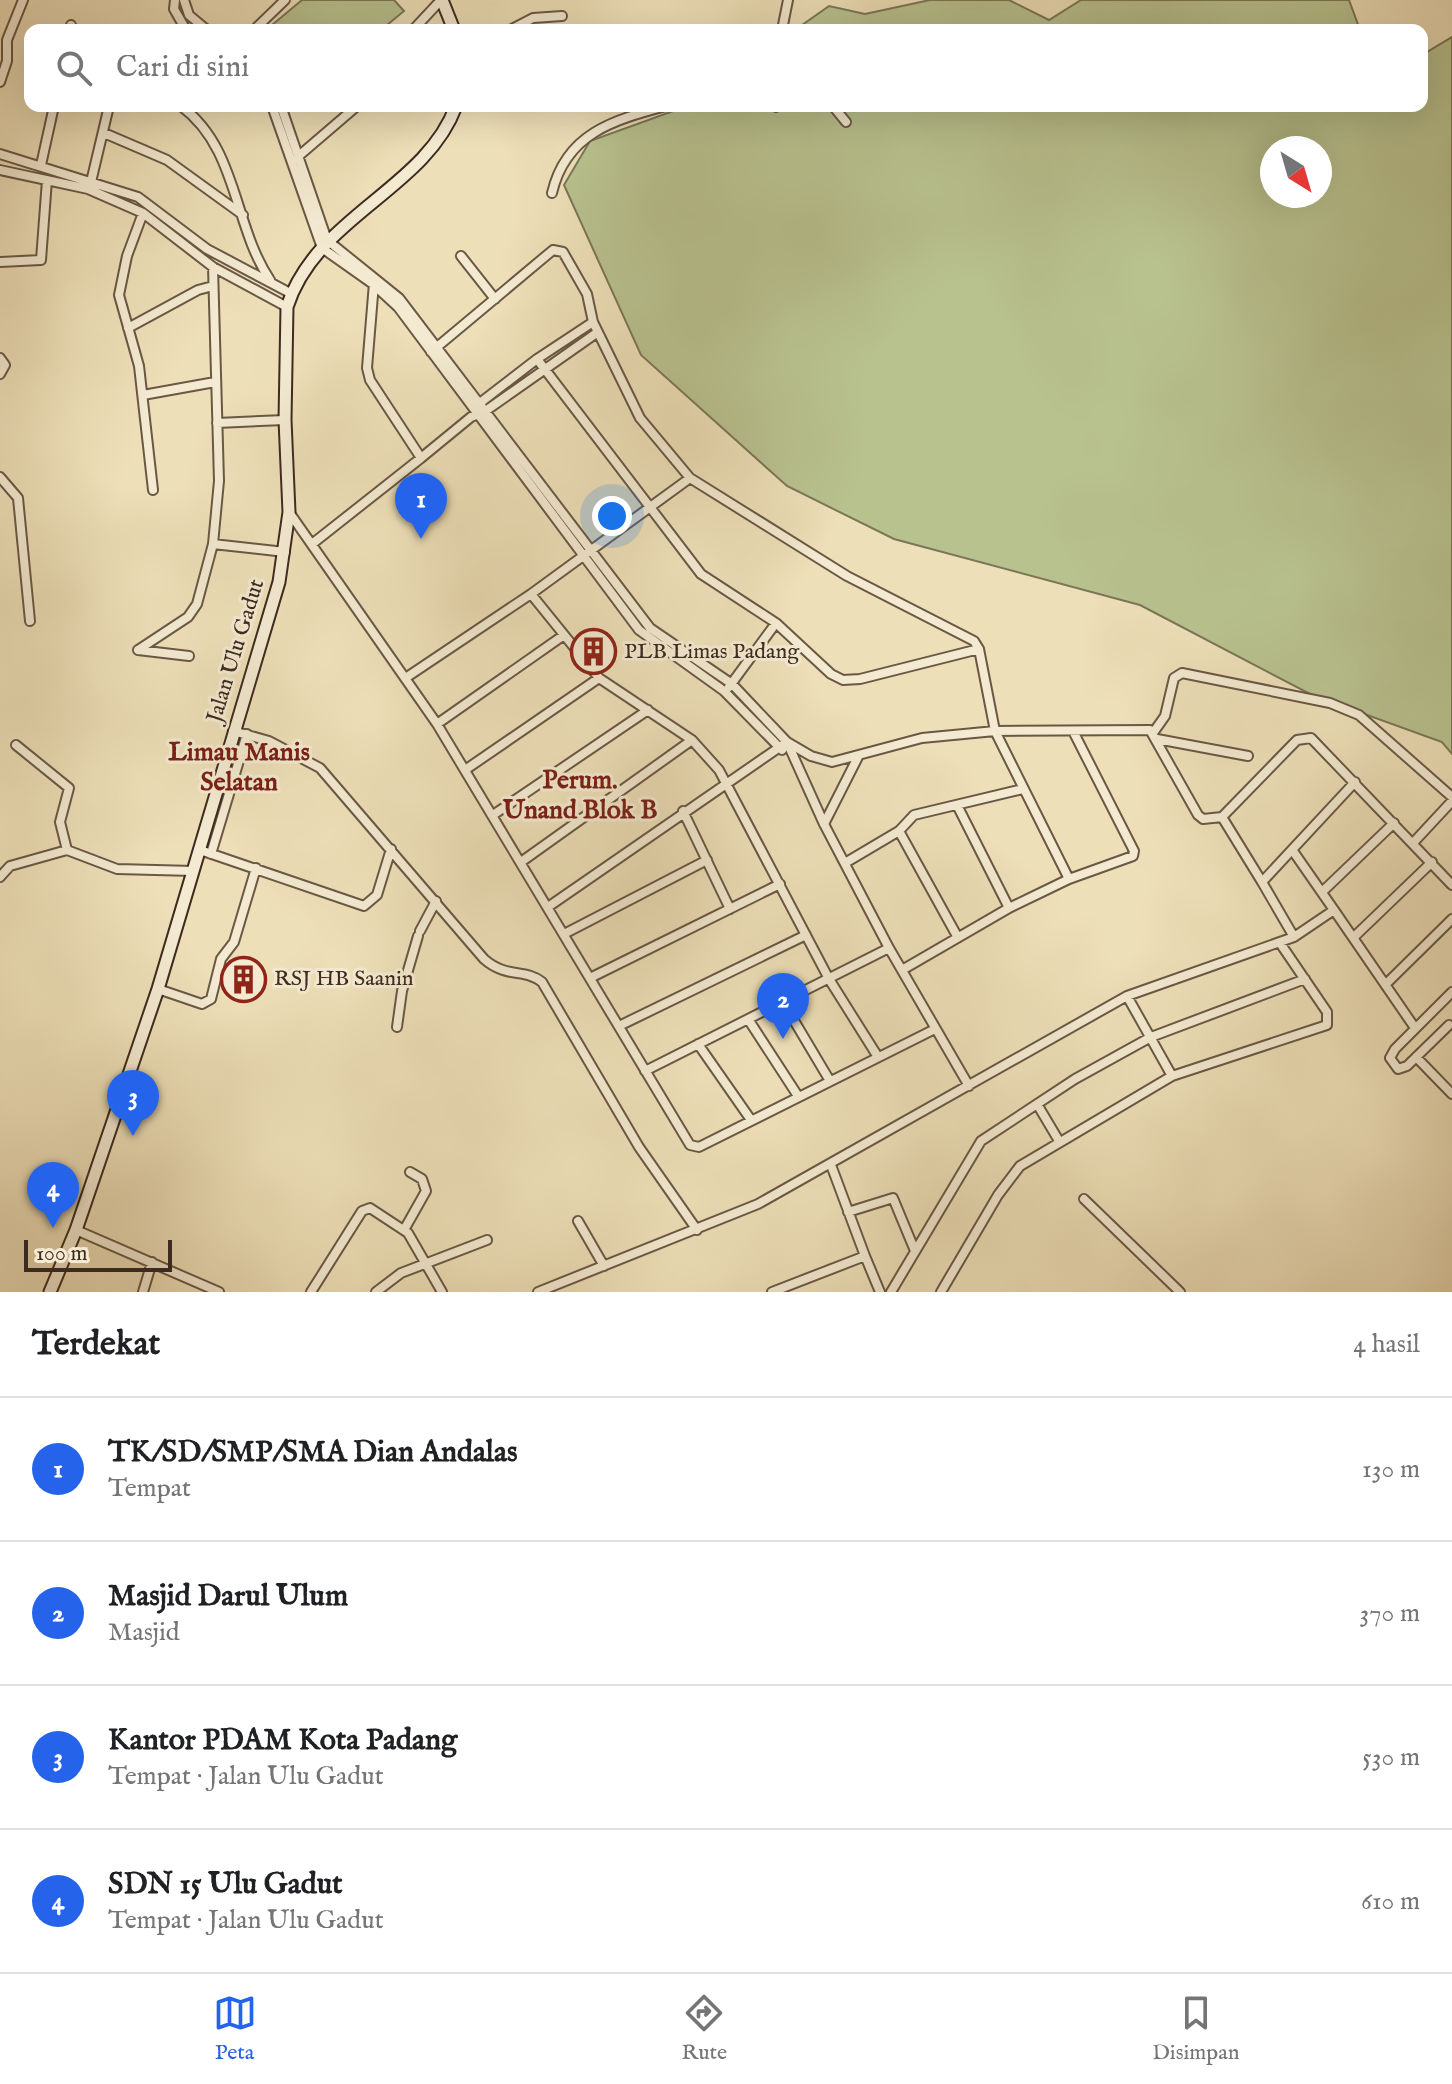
<!DOCTYPE html>
<html lang="id">
<meta charset="utf-8">
<style>
body{margin:0;font-family:"IM FELL English",serif;background:#f6f6f6;color:#202124}
.compass{position:absolute;left:1260px;top:136px;width:72px;height:72px;border-radius:50%;background:#fff;box-shadow:0 8px 32px #0002;rotate:143deg}
.scale{position:absolute;left:24px;bottom:20px;width:148px;box-sizing:border-box;padding-left:8px;border:4px solid #3e2b1f;border-top:0;font-size:22px;line-height:28px;white-space:nowrap;color:#3e2b1f;-webkit-text-stroke:6px #f3ead1;paint-order:stroke}
.you{position:absolute;left:612px;top:516px;width:28px;height:28px;margin:-20px;border:6px solid #fff;border-radius:50%;background:#1a73e8;box-shadow:0 0 0 12px #1a73e833}
.badge{display:grid;place-items:center;width:52px;height:52px;border-radius:50%;background:#2563eb;color:#fff;font-size:26px;font-weight:700}
.pin{position:absolute;translate:-50% -66px;filter:drop-shadow(0 2px 4px #0008)}
.pin::after{content:'';position:absolute;top:42px;width:28px;height:24px;background:inherit;clip-path:polygon(0 0,100% 0,50% 100%)}
.list{margin:0;padding:0;list-style:none}
h2{display:flex;justify-content:space-between;align-items:center;height:104px;margin:0;padding:0 32px;font-size:34px}
h2 small{font-size:26px;font-weight:400;color:#757577}
.list li{display:grid;grid-template-columns:52px 1fr auto;gap:24px;align-items:center;box-sizing:border-box;height:144px;padding:0 32px;border-top:2px solid #e0e0e0}
.list b{display:block;font-size:30px;white-space:nowrap}
.list p{margin:0;font-size:26px;white-space:nowrap;color:#757577}
.list em{font-size:26px;font-style:normal;color:#757577}
.icon{flex:none;width:44px;height:44px;fill:none;stroke:currentColor;stroke-width:2;stroke-linecap:round;stroke-linejoin:round}
.map{position:relative;flex:none;width:1452px;height:1292px;overflow:hidden}
.search{position:absolute;background:#fff;box-shadow:0 8px 32px #0002;left:24px;right:24px;top:24px;height:88px;display:flex;align-items:center;gap:20px;box-sizing:border-box;padding:0 28px;border-radius:16px;color:#757577;font-size:30px}
.sheet{height:680px;background:#fff}
nav{display:flex;justify-content:space-around;align-items:center;box-sizing:border-box;height:112px;border-top:2px solid #e0e0e0;background:#fff;font-size:22px;color:#757577}
nav a{display:grid;justify-items:center;gap:4px}
nav .on{color:#2563eb}
.map>svg:first-child{display:block}
.green{fill:#b8c28f;stroke:#7b7657;stroke-width:2;fill-rule:evenodd}
.lines{fill:none;stroke-linecap:round;stroke-linejoin:round}
.street-casing{stroke:#6a5845;stroke-width:12}
.secondary-casing{stroke:#3e2b1f;stroke-width:15}
.street{stroke:#f3ead1;stroke-width:8}
.secondary{stroke:#f3ead1;stroke-width:11}
.labels{text-anchor:middle;dominant-baseline:central;stroke-width:6;stroke-linejoin:round;paint-order:stroke}
.street-label{font-size:22px;fill:#3e2b1f;stroke:#f3ead1}
.poi-label{font-size:22px;fill:#3e2b1f;stroke:#f3ead1;text-anchor:start}
.quarter-label{font-size:26px;font-weight:bold;fill:#7a1f14;stroke:#f3ead1}
</style>
<div class="map">
<svg width="1452" height="1292" viewBox="0 0 1452 1292">
<rect width="100%" height="100%" fill="#eddfb8"/>
<filter id="stains"><feTurbulence type="fractalNoise" baseFrequency=".0025" numOctaves="4"/><feColorMatrix values="0 0 0 0 .2 0 0 0 0 .09 0 0 0 0 .02 0 0 0 .5 -.17"/></filter>
<radialGradient id="worn" r=".72"><stop offset=".6" stop-color="#630" stop-opacity="0"/><stop offset="1" stop-color="#630" stop-opacity=".3"/></radialGradient>
<path class="green" d="M 302,0 L 394,0 L 404,11 L 381,30 L 266,30 Z
M 930,0 L 1009,0 L 1049,20 L 1081,0 L 1349,0 L 1360,30 L 795,30 L 829,6 L 865,14 Z
M 1452,37 L 1452,754 L 1442,742 L 1312,695 L 1140,605 L 894,539 L 787,486 L 641,355 L 564,185 L 590,141 L 687,106 L 1422,106 L 1422,55 ZM 1272,148 L 1320,148 L 1320,196 L 1272,196 Z"/>
<g class="lines">
<defs>
<path id="street" d="M 175,0 L 174,9 L 186,30
M 184,0 L 189,15 L 207,30
M 70,30 L 71,25
M 254,30 L 285,0
M 413,30 L 441,0
M 510,30 L 533,18 L 562,16
M 782,30 L 788,0
M 0,82 L 7,61 L 7,40 L 23,0
M 181,106 C 238,148 233,225 270,280
M 272,106 L 322,248 L 373,284 L 398,307 L 639,630 L 724,691 L 782,750
M 281,106 L 327,240 L 399,298 L 650,628 L 732,684 L 787,742 L 824,824 L 889,948 L 969,1086
M 833,106 L 846,122
M 776,107 L 778,106
M 104,133 L 167,160 L 243,215
M 0,154 L 138,197 L 207,249 L 292,294
M 294,160 L 357,106
M 41,165 L 54,106
M 0,170 L 88,189 L 143,213 L 127,256 L 119,295 L 139,366 L 153,490
M 91,182 L 109,106
M 552,193 C 566,133 614,120 666,106
M 143,213 L 213,267 L 287,307
M 461,256 L 495,299
M 0,262 L 41,260 L 47,180
M 374,283 L 367,368 L 370,380 L 421,458 L 471,417 L 484,412 L 598,332
M 128,328 L 198,290 L 213,286
M 431,352 L 553,250 L 563,252 L 587,294 L 593,322 L 640,418 L 690,478 L 847,576 L 974,641 L 979,649 L 995,731 L 1069,879
M 0,358 L 5,365 L 0,374
M 537,359 L 701,574 L 776,623 L 831,674 L 843,680 L 860,679 L 979,649
M 143,395 L 215,382
M 476,406 L 537,359 L 593,322
M 217,423 L 285,420
M 0,477 L 18,498 L 30,621
M 289,512 L 437,724 L 690,1145 L 699,1147 L 935,1029
M 213,544 L 285,552
M 312,544 L 421,458
M 531,594 L 599,678 L 692,740 L 719,770 L 829,979 L 878,1057
M 138,650 L 188,617 L 197,604 L 213,544 L 219,481 L 213,267
M 138,650 L 189,656
M 407,677 L 531,594 L 690,478
M 729,687 L 776,623
M 437,724 L 564,635
M 233,731 L 269,741 L 320,768 L 484,959 C 507,979 524,968 542,982 L 639,1147 L 697,1230
M 1153,733 L 1165,716 L 1174,678 L 1182,673 L 1330,703 L 1359,715 L 1452,797
M 1157,739 L 1248,756
M 16,745 L 69,788 L 60,822 L 67,850 L 117,869 L 194,871
M 465,770 L 599,678
M 1355,782 L 1262,882 L 1294,937 L 1334,910 L 1415,1028
M 957,805 L 1009,908
M 683,811 L 730,909
M 493,815 L 648,710
M 1222,817 L 1262,882
M 824,824 L 858,757
M 1413,843 L 1452,801
M 200,850 L 364,906 L 377,895 L 391,849
M 1293,851 L 1334,910
M 211,854 L 247,734
M 521,862 L 692,740
M 845,863 L 899,831
M 0,877 L 10,866 L 67,850
M 1322,892 L 1394,823
M 548,907 L 787,742 L 811,756 L 832,762 L 922,738 L 995,731 L 1150,730 L 1198,815 L 1203,819 L 1222,817 L 1297,740 L 1311,738 L 1452,885
M 420,931 L 436,901
M 564,934 L 707,860
M 957,936 L 899,831 L 914,815 L 1023,789
M 1354,937 L 1432,862
M 902,970 L 1009,908 L 1069,879 L 1133,856 L 1134,851 L 1073,731
M 590,978 L 780,884
M 1386,984 L 1452,919
M 158,989 L 202,1004 L 211,999 L 221,959 L 234,942 L 256,868
M 1127,996 L 1172,1076
M 783,1002 L 830,1081
M 748,1019 L 798,1096
M 1449,1025 L 1407,1066 L 1398,1069 L 1390,1058 L 1395,1049 L 1452,992
M 619,1026 L 806,935
M 397,1027 L 402,991 L 418,936
M 698,1044 L 751,1120
M 1416,1057 L 1452,1094
M 645,1071 L 889,948
M 1037,1104 L 1059,1141
M 1084,1199 L 1180,1292
M 848,1212 L 893,1198 L 915,1251
M 578,1221 L 604,1266
M 76,1230 L 219,1292
M 404,1230 L 426,1191 L 422,1179 L 410,1172
M 865,1256 L 880,1292
M 143,1292 L 152,1262
M 311,1292 L 362,1211 L 370,1208 L 408,1233 L 442,1292
M 376,1292 L 401,1273 L 487,1240
M 538,1292 L 758,1204 L 1127,996 L 1294,937
M 772,1292 L 865,1256 L 831,1165
M 891,1292 L 981,1141 L 1075,1079 L 1151,1037 L 1305,979
M 941,1292 L 998,1195 L 1020,1166 L 1172,1076 L 1327,1025 L 1327,1012 L 1280,943"/>
<path id="secondary" d="M 442,0 L 454,30
M 50,1292 L 76,1230 L 158,989 L 279,582 L 289,512 L 285,420 L 287,307 C 316,216 425,190 456,106"/>
</defs>
<use href="#street" class="street-casing"/>
<use href="#secondary" class="secondary-casing"/>
<use href="#street" class="street"/>
<use href="#secondary" class="secondary"/>
</g>
<defs>
<symbol id="building-ring" viewBox="-11 -11 22 22"><circle r="9.5" fill="#f3ead1" stroke="#8f2418" stroke-width="1.5"/><path d="M-4-6H4V6H1V3H-1V6H-4ZM-2.5-4.3h1.7v1.8h-1.7ZM.8-4.3h1.7v1.8H.8ZM-2.5-1h1.7V.8h-1.7ZM.8-1h1.7V.8H.8Z" fill="#8f2418"/></symbol>
</defs>
<g fill-rule="evenodd">
<use href="#building-ring" x="568" y="626" width="51" height="51"/>
<use href="#building-ring" x="218" y="954" width="51" height="51"/>
</g>
<g class="labels">
<g class="street-label">
<text transform="translate(236 651) rotate(-73)">Jalan Ulu Gadut</text>
</g>
<g class="poi-label">
<text x="624" y="652">PLB Limas Padang</text>
<text x="274" y="979">RSJ HB Saanin</text>
</g>
<g class="quarter-label">
<text x="239" y="752">Limau Manis<tspan x="239" dy="30">Selatan</tspan></text>
<text x="580" y="780">Perum.<tspan x="580" dy="30">Unand Blok B</tspan></text>
</g>
</g>
<rect width="100%" height="100%" filter="url(#stains)"/>
<rect width="100%" height="100%" fill="url(#worn)"/>
</svg>
<svg class="compass" viewBox="-18 -18 36 36"><path d="M0-13l5 13h-10z" fill="#e53935"/><path d="M0 13l5-13h-10z" fill="#757577"/></svg>
<div class="scale">100 m</div>
<div class="you"></div>
<div class="pin badge" style="left:421px;top:539px">1</div>
<div class="pin badge" style="left:783px;top:1039px">2</div>
<div class="pin badge" style="left:133px;top:1136px">3</div>
<div class="pin badge" style="left:53px;top:1228px">4</div>
<div class="search"><svg class="icon" aria-label="search" viewBox="0 0 24 24"><circle cx="10" cy="10" r="6"/><path d="M15 15l6 6"/></svg>Cari di sini</div>
</div>
<section class="sheet">
<h2>Terdekat<small>4 hasil</small></h2>
<ul class="list">
<li><span class="badge">1</span><div><b>TK/SD/SMP/SMA Dian Andalas</b><p>Tempat</p></div><em>130 m</em></li>
<li><span class="badge">2</span><div><b>Masjid Darul Ulum</b><p>Masjid</p></div><em>370 m</em></li>
<li><span class="badge">3</span><div><b>Kantor PDAM Kota Padang</b><p>Tempat · Jalan Ulu Gadut</p></div><em>530 m</em></li>
<li><span class="badge">4</span><div><b>SDN 15 Ulu Gadut</b><p>Tempat · Jalan Ulu Gadut</p></div><em>610 m</em></li>
</ul>
</section>
<nav>
<a class="on"><svg class="icon" aria-label="map" viewBox="0 0 24 24"><path d="M3 6l6-2 6 2 6-2v14l-6 2-6-2-6 2zM9 4v14M15 6v14"/></svg>Peta</a>
<a><svg class="icon" aria-label="directions" viewBox="0 0 24 24"><path d="M12 3l9 9-9 9-9-9zM9 14v-3h6M13 9l2 2-2 2"/></svg>Rute</a>
<a><svg class="icon" aria-label="saved" viewBox="0 0 24 24"><path d="M7 4h10v16l-5-4-5 4z"/></svg>Disimpan</a>
</nav>
